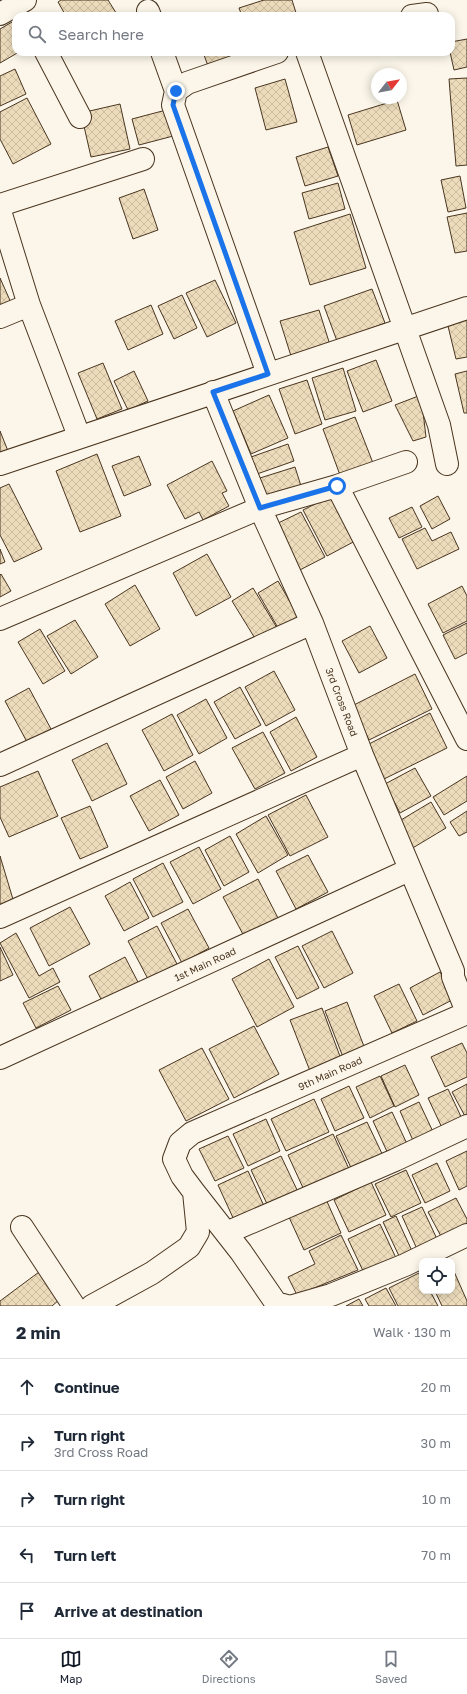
<!DOCTYPE html>
<meta charset="utf-8">
<style>
body{margin:0;font-family:"Golos Text",sans-serif;background:#f2f2f3;color:#1f2937}
.controls{position:absolute;right:12px;bottom:12px;display:grid;overflow:hidden;border-radius:8px;box-shadow:0 2px 10px #0003}
.controls button{width:36px;height:36px;display:grid;place-items:center;padding:0;border:0;border-bottom:1px solid #e0e1e3;background:#fff;color:#1f2937;font:20px sans-serif}
.compass{position:absolute;left:371px;top:68px;width:36px;height:36px;border-radius:50%;background:#fff;box-shadow:0 2px 10px #0003;rotate:59deg}
.stop{position:absolute;width:12px;height:12px;margin:-9px;border:3px solid #1a73e8;border-radius:50%;background:#fff}
.stop.end{background:#1a73e8;border-color:#fff;box-shadow:0 1px 4px #0008}
.list{margin:0;padding:0;list-style:none}
h2{display:flex;justify-content:space-between;align-items:center;height:52px;margin:0;padding:0 16px;font-size:17px}
h2 small{font-size:13px;font-weight:400;color:#747a83}
.list li{display:grid;grid-template-columns:26px 1fr auto;gap:12px;align-items:center;box-sizing:border-box;height:56px;padding:0 16px;border-top:1px solid #e0e1e3}
.list b{display:block;font-size:15px;white-space:nowrap}
.list p{margin:0;font-size:13px;white-space:nowrap;color:#747a83}
.list em{font-size:13px;font-style:normal;color:#747a83}
.icon{flex:none;width:22px;height:22px;fill:none;stroke:currentColor;stroke-width:2;stroke-linecap:round;stroke-linejoin:round}
.map{position:relative;flex:none;width:467px;height:1306px;overflow:hidden}
.search{position:absolute;background:#fff;box-shadow:0 2px 10px #0003;left:12px;right:12px;top:12px;height:44px;display:flex;align-items:center;gap:10px;box-sizing:border-box;padding:0 14px;border-radius:12px;color:#747a83;font-size:15px}
.sheet{height:332px;background:#fff}
nav{display:flex;justify-content:space-around;align-items:center;box-sizing:border-box;height:56px;border-top:1px solid #e0e1e3;background:#fff;font-size:11px;color:#747a83}
nav a{display:grid;justify-items:center;gap:2px}
nav .on{color:#111827}
.map>svg:first-child{display:block}
.building{fill:url(#building-cross-hatch);stroke:#4a3520}
.lines{fill:none;stroke-linecap:round;stroke-linejoin:round}
.minor-casing{stroke:#4a3520;stroke-width:24}
.minor{stroke:#fbf6e9;stroke-width:22}
.route{stroke:#1a73e8;stroke-width:5}
.labels{text-anchor:middle;dominant-baseline:central;stroke-width:3;stroke-linejoin:round;paint-order:stroke}
.street-label{font-size:10px;fill:#4a3520;stroke:#fbf6e9}
</style>
<div class="map">
<svg width="467" height="1306" viewBox="0 0 467 1306">
<defs>
<pattern id="building-cross-hatch" width="8" height="8" patternUnits="userSpaceOnUse"><rect width="8" height="8" fill="#ecdcbc"/><path d="M0 0l8 8M0 8l8-8" fill="none" stroke="#ccbda1"/></pattern>
</defs>
<rect width="100%" height="100%" fill="#fbf6e9"/>
<path class="building" d="M 61,0 L 108,0 L 118,16 L 66,16 L 58,2 Z
M 264,0 L 292,0 L 297,16 L 242,16 L 239,8 Z
M 12,22 L 16,29 L 16,52 L 19,52 L 0,63 L 0,29 Z
M 467,39 L 467,67 L 454,70 L 450,52 L 451,42 Z
M 203,52 L 247,52 L 208,66 Z
M 15,69 L 26,94 L 0,106 L 0,76 Z
M 467,78 L 467,165 L 456,166 L 449,79 Z
M 285,79 L 297,122 L 266,130 L 255,88 Z
M 27,98 L 51,144 L 13,164 L 0,139 L 0,112 Z
M 397,100 L 406,130 L 357,145 L 348,115 Z
M 120,104 L 130,149 L 91,157 L 81,113 Z
M 170,109 L 177,135 L 139,145 L 132,119 Z
M 328,147 L 338,176 L 305,186 L 296,157 Z
M 460,176 L 466,208 L 448,212 L 441,180 Z
M 338,183 L 345,209 L 309,219 L 302,193 Z
M 144,189 L 158,230 L 133,239 L 119,198 Z
M 467,213 L 467,251 L 455,253 L 447,217 Z
M 350,214 L 366,268 L 310,285 L 294,232 Z
M 0,278 L 12,305 L 0,310 Z
M 215,280 L 236,323 L 207,337 L 186,293 Z
M 372,289 L 385,323 L 337,341 L 324,306 Z
M 182,295 L 197,328 L 174,339 L 158,306 Z
M 151,305 L 163,334 L 128,350 L 115,321 Z
M 319,310 L 330,345 L 291,356 L 280,321 Z
M 467,318 L 467,357 L 456,359 L 447,322 Z
M 376,360 L 392,401 L 363,412 L 347,371 Z
M 103,363 L 122,409 L 97,419 L 78,373 Z
M 343,368 L 356,411 L 325,420 L 312,378 Z
M 134,371 L 148,401 L 128,410 L 114,381 Z
M 467,371 L 467,413 L 464,413 L 455,374 Z
M 307,380 L 322,424 L 295,434 L 279,389 Z
M 269,395 L 288,438 L 251,454 L 233,411 Z
M 421,395 L 426,437 L 413,441 L 395,405 Z
M 355,417 L 373,463 L 340,475 L 323,429 Z
M 0,431 L 8,451 L 0,454 Z
M 288,444 L 294,461 L 257,474 L 251,457 Z
M 97,454 L 121,516 L 80,532 L 56,471 Z
M 139,456 L 151,485 L 124,496 L 112,466 Z
M 212,461 L 227,491 L 222,493 L 229,506 L 203,520 L 199,512 L 185,519 L 167,485 Z
M 295,467 L 301,486 L 266,497 L 260,478 Z
M 9,484 L 42,549 L 14,562 L 0,535 L 0,488 Z
M 333,495 L 357,540 L 327,556 L 303,510 Z
M 438,496 L 450,519 L 432,529 L 420,506 Z
M 412,507 L 422,527 L 399,538 L 389,518 Z
M 301,512 L 325,557 L 296,572 L 272,526 Z
M 425,528 L 432,541 L 451,532 L 459,549 L 417,569 L 402,539 Z
M 0,549 L 5,562 L 0,564 Z
M 207,554 L 231,597 L 196,616 L 173,573 Z
M 1,574 L 11,591 L 0,597 L 0,575 Z
M 278,581 L 301,621 L 281,633 L 258,593 Z
M 135,585 L 160,629 L 130,646 L 105,604 Z
M 462,586 L 467,596 L 467,621 L 443,633 L 428,604 Z
M 253,588 L 277,628 L 256,640 L 232,601 Z
M 75,620 L 98,657 L 71,674 L 47,636 Z
M 467,623 L 467,653 L 455,659 L 443,635 Z
M 370,626 L 387,658 L 359,673 L 342,641 Z
M 40,629 L 65,671 L 43,684 L 18,642 Z
M 274,671 L 295,710 L 266,726 L 245,687 Z
M 415,674 L 432,709 L 369,740 L 352,706 Z
M 240,687 L 261,725 L 235,739 L 214,702 Z
M 29,688 L 51,729 L 27,742 L 5,701 Z
M 206,699 L 227,738 L 199,754 L 177,715 Z
M 430,713 L 447,748 L 384,779 L 367,745 Z
M 172,714 L 193,755 L 164,771 L 142,730 Z
M 296,717 L 317,757 L 291,771 L 270,732 Z
M 263,732 L 285,773 L 255,789 L 232,748 Z
M 107,743 L 127,784 L 92,801 L 72,760 Z
M 195,761 L 212,793 L 183,809 L 166,777 Z
M 415,768 L 431,796 L 400,813 L 385,784 Z
M 38,771 L 58,816 L 9,837 L 0,817 L 0,787 Z
M 467,776 L 467,801 L 444,815 L 433,797 Z
M 160,780 L 179,815 L 149,831 L 130,796 Z
M 306,795 L 328,837 L 290,856 L 268,815 Z
M 431,802 L 446,828 L 411,849 L 396,823 Z
M 90,806 L 108,847 L 80,859 L 61,818 Z
M 467,811 L 467,832 L 459,836 L 450,822 Z
M 266,816 L 288,855 L 258,873 L 236,834 Z
M 230,836 L 249,872 L 224,886 L 205,850 Z
M 199,847 L 221,889 L 193,904 L 170,862 Z
M 308,855 L 328,892 L 296,909 L 276,871 Z
M 0,856 L 15,906 L 0,911 Z
M 163,863 L 183,902 L 153,917 L 133,879 Z
M 258,879 L 279,920 L 245,938 L 223,897 Z
M 130,882 L 149,918 L 124,931 L 105,896 Z
M 70,907 L 90,944 L 49,966 L 30,928 Z
M 188,909 L 209,948 L 182,963 L 161,923 Z
M 157,926 L 177,964 L 148,979 L 128,941 Z
M 332,931 L 353,973 L 324,988 L 302,946 Z
M 16,933 L 39,976 L 53,968 L 60,982 L 29,998 L 0,943 Z
M 298,946 L 319,988 L 297,999 L 275,957 Z
M 0,947 L 13,975 L 0,981 Z
M 125,957 L 139,984 L 103,1003 L 89,976 Z
M 269,959 L 294,1007 L 257,1027 L 232,979 Z
M 440,972 L 454,999 L 423,1015 L 410,988 Z
M 399,984 L 417,1021 L 392,1033 L 374,996 Z
M 58,986 L 71,1010 L 36,1028 L 23,1003 Z
M 347,1002 L 365,1049 L 343,1057 L 325,1011 Z
M 322,1008 L 341,1059 L 310,1071 L 290,1020 Z
M 254,1026 L 279,1074 L 234,1098 L 209,1049 Z
M 462,1043 L 467,1053 L 467,1077 L 445,1087 L 431,1057 Z
M 202,1048 L 229,1099 L 186,1121 L 159,1070 Z
M 405,1065 L 419,1095 L 395,1107 L 381,1076 Z
M 380,1076 L 394,1106 L 370,1118 L 356,1087 Z
M 467,1084 L 467,1120 L 452,1092 Z
M 349,1086 L 364,1118 L 335,1131 L 321,1099 Z
M 448,1089 L 464,1123 L 444,1132 L 428,1098 Z
M 314,1099 L 329,1132 L 286,1151 L 271,1119 Z
M 419,1102 L 435,1136 L 415,1145 L 400,1111 Z
M 392,1112 L 408,1146 L 389,1156 L 373,1121 Z
M 266,1119 L 280,1151 L 248,1166 L 233,1134 Z
M 367,1122 L 385,1160 L 354,1174 L 336,1136 Z
M 333,1134 L 349,1169 L 304,1190 L 288,1155 Z
M 228,1136 L 244,1168 L 215,1181 L 199,1149 Z
M 467,1151 L 467,1186 L 459,1190 L 446,1161 Z
M 281,1156 L 298,1192 L 268,1206 L 251,1170 Z
M 437,1163 L 450,1191 L 425,1203 L 412,1175 Z
M 406,1170 L 421,1203 L 391,1217 L 375,1184 Z
M 248,1171 L 264,1206 L 234,1220 L 218,1185 Z
M 371,1182 L 386,1215 L 349,1232 L 334,1200 Z
M 325,1197 L 341,1233 L 304,1250 L 288,1215 Z
M 456,1198 L 467,1219 L 467,1228 L 443,1240 L 428,1212 Z
M 422,1207 L 437,1239 L 417,1249 L 402,1216 Z
M 396,1216 L 412,1251 L 399,1256 L 383,1222 Z
M 380,1224 L 396,1258 L 364,1273 L 348,1239 Z
M 341,1235 L 358,1270 L 297,1295 L 288,1277 L 315,1264 L 309,1251 Z
M 452,1267 L 467,1301 L 467,1306 L 442,1306 L 435,1291 L 452,1291 Z
M 39,1272 L 59,1300 L 52,1306 L 0,1306 L 0,1301 Z
M 421,1272 L 422,1291 L 430,1291 L 438,1306 L 398,1306 L 389,1288 Z
M 386,1288 L 396,1306 L 369,1306 L 365,1299 Z
M 359,1299 L 363,1306 L 346,1306 Z"/>
<g class="lines">
<defs>
<path id="minor" d="M 148,11 L 150,16
M 0,14 L 25,0
M 412,16 L 427,14
M 46,52 L 80,117
M 162,52 L 176,91
M 307,52 L 439,425 L 447,464
M 0,205 L 143,159
M 0,211 L 29,305 L 79,436
M 0,317 L 29,305
M 268,374 L 173,105 L 176,91 L 187,83 L 277,52
M 213,392 L 260,508 L 312,623 L 362,755 L 453,971 L 453,977 L 467,1012
M 0,464 L 467,308
M 337,486 L 467,739
M 0,619 L 260,508 L 337,486 L 406,462
M 0,765 L 312,623
M 0,917 L 362,755
M 0,1058 L 409,870
M 194,1192 L 241,1252 L 276,1303 L 287,1306
M 22,1227 L 74,1306
M 226,1233 L 395,1160 L 467,1126
M 92,1306 L 152,1273 L 189,1247 L 198,1232 L 194,1192 L 182,1176 L 174,1159 L 180,1143 L 192,1133 L 467,1013
M 293,1306 L 331,1295 L 405,1265 L 467,1235"/>
</defs>
<use href="#minor" class="minor-casing"/>
<use href="#minor" class="minor"/>
</g>
<g class="lines">
<path class="route" d="M 176,91 L 173,105 L 268,374 L 213,392 L 260,508 L 337,486"/>
</g>
<g class="labels">
<g class="street-label">
<text transform="translate(342 702) rotate(69)">3rd Cross Road</text>
<text transform="translate(205 964) rotate(-25)">1st Main Road</text>
<text transform="translate(330 1073) rotate(-24)">9th Main Road</text>
</g>
</g>
</svg>
<div class="controls">
<button><svg class="icon" aria-label="locate" viewBox="0 0 24 24"><circle cx="12" cy="12" r="6"/><path d="M12 2v4M12 18v4M2 12h4M18 12h4"/></svg></button>
</div>
<svg class="compass" viewBox="-18 -18 36 36"><path d="M0-13l5 13h-10z" fill="#e53935"/><path d="M0 13l5-13h-10z" fill="#747a83"/></svg>
<div class="stop" style="left:337px;top:486px"></div>
<div class="stop end" style="left:176px;top:91px"></div>
<div class="search"><svg class="icon" aria-label="search" viewBox="0 0 24 24"><circle cx="10" cy="10" r="6"/><path d="M15 15l6 6"/></svg>Search here</div>
</div>
<section class="sheet">
<h2>2 min<small>Walk · 130 m</small></h2>
<ul class="list">
<li><svg class="icon" aria-label="ahead" viewBox="0 0 24 24"><path d="M12 20V5M6 11l6-6 6 6"/></svg><div><b>Continue</b></div><em>20 m</em></li>
<li><svg class="icon" aria-label="right" viewBox="0 0 24 24"><path d="M7 20v-9h11M14 6l5 5-5 5"/></svg><div><b>Turn right</b><p>3rd Cross Road</p></div><em>30 m</em></li>
<li><svg class="icon" aria-label="right" viewBox="0 0 24 24"><path d="M7 20v-9h11M14 6l5 5-5 5"/></svg><div><b>Turn right</b></div><em>10 m</em></li>
<li><svg class="icon" aria-label="left" viewBox="0 0 24 24"><path d="M17 20v-9H6M10 6l-5 5 5 5"/></svg><div><b>Turn left</b></div><em>70 m</em></li>
<li><svg class="icon" aria-label="arrive" viewBox="0 0 24 24"><path d="M6 21V4h12l-3 4 3 4H6"/></svg><div><b>Arrive at destination</b></div></li>
</ul>
</section>
<nav>
<a class="on"><svg class="icon" aria-label="map" viewBox="0 0 24 24"><path d="M3 6l6-2 6 2 6-2v14l-6 2-6-2-6 2zM9 4v14M15 6v14"/></svg>Map</a>
<a><svg class="icon" aria-label="directions" viewBox="0 0 24 24"><path d="M12 3l9 9-9 9-9-9zM9 14v-3h6M13 9l2 2-2 2"/></svg>Directions</a>
<a><svg class="icon" aria-label="saved" viewBox="0 0 24 24"><path d="M7 4h10v16l-5-4-5 4z"/></svg>Saved</a>
</nav>
